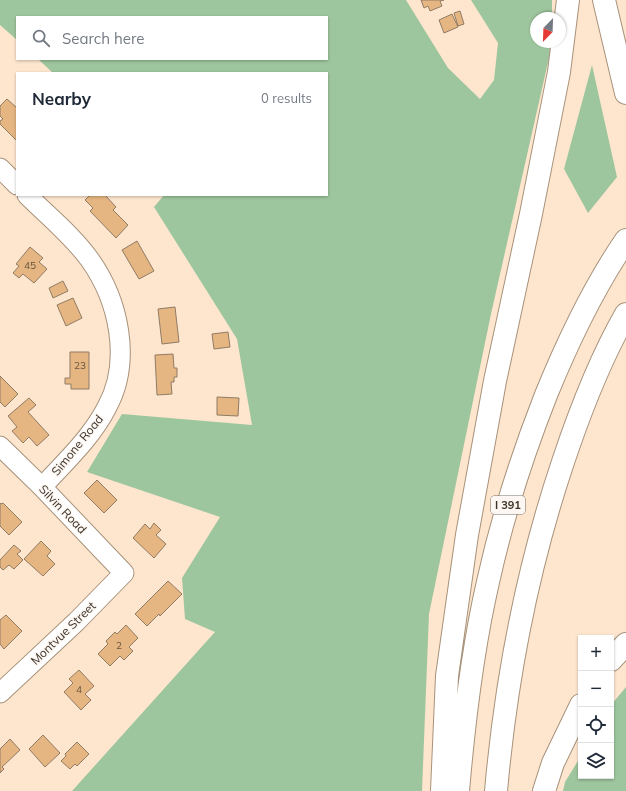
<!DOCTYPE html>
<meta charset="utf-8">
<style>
body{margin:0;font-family:Mulish,sans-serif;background:#f6f6f7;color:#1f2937}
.controls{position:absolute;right:12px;bottom:12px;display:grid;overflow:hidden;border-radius:0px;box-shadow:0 1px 3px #0004}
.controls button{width:36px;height:36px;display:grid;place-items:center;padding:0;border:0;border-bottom:1px solid #e0e1e3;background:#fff;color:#1f2937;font:20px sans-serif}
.compass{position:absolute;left:530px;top:12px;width:36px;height:36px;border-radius:50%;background:#fff;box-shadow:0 1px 3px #0004;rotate:203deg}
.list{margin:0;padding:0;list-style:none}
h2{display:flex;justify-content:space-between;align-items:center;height:52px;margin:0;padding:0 16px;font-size:17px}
h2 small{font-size:13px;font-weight:400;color:#747a83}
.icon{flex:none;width:22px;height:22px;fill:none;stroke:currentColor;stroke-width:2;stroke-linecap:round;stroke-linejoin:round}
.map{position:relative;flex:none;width:626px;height:791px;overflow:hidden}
.search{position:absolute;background:#fff;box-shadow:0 1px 3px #0004;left:16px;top:16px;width:312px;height:44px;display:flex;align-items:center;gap:10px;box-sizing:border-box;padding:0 14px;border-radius:0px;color:#747a83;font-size:15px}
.panel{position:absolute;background:#fff;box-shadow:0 1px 3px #0004;left:16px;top:72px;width:312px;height:124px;border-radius:0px}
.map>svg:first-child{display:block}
.green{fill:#9ec69e}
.building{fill:#e5b682;stroke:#907b65}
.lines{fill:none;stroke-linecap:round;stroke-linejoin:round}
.minor-casing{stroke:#a7927b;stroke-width:21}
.major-casing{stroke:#a7927b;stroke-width:24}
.highway-casing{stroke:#a7927b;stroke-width:24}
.minor{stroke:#fff;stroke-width:19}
.major{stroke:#fff;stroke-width:22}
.highway{stroke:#fff;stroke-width:22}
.labels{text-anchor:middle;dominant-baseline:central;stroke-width:3;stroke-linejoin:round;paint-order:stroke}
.number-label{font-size:10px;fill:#66543f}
.shield{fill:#fcf7f2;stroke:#766e65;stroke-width:1}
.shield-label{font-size:11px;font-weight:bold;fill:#3c3329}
.street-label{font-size:12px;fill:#3c3329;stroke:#fcf7f2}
</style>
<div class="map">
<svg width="626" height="791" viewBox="0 0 626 791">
<rect width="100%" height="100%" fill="#fee6ce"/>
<path class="green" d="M 0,0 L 406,0 L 448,68 L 480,99 L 494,80 L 498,43 L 471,0 L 552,0 L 552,18 L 536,18 L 536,42 L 551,42 L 551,49 L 491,314 L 429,614 L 422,791 L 72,791 L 215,632 L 185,619 L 182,578 L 220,517 L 87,472 L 122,414 L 252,425 L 237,339 L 154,207 L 164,195 L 327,195 L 327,73 L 53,73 L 38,59 L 327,59 L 327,17 L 17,17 L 17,40 L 0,25 Z
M 592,65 L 617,177 L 588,213 L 564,169 Z
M 626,687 L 626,791 L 563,791 L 565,782 L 581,756 L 581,776 L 611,776 L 611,705 Z"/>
<path class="building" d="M 421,0 L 444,0 L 440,1 L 442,6 L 430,11 L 428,6 L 424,8 Z
M 460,11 L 464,24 L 458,26 L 454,13 Z
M 452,14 L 458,27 L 444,33 L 439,20 Z
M 7,99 L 17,108 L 17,141 L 0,124 L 0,121 L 3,119 L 0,116 L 0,106 Z
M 90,195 L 105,195 L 116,207 L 113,210 L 128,225 L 116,238 L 90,211 L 93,208 L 85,200 Z
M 137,241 L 154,271 L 139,279 L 122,250 Z
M 30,247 L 43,258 L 39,262 L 47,269 L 34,283 L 23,274 L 19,278 L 13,273 L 19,266 L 16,264 Z
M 63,281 L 68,291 L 53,298 L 49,288 Z
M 73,298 L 82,318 L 66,326 L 57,305 Z
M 175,307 L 179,342 L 162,344 L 158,309 Z
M 228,332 L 230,347 L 214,349 L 212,334 Z
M 70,352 L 89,352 L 89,389 L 71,389 L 71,384 L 65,384 L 65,378 L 70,378 Z
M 173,354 L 174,368 L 177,368 L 177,377 L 174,377 L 174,382 L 171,382 L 172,394 L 157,395 L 155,355 Z
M 0,376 L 18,394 L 5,407 L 0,402 Z
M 217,397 L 239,398 L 238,416 L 217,415 Z
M 29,398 L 36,405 L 28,412 L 49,435 L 37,446 L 29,437 L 23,443 L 12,431 L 17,427 L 8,416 Z
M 97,480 L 117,500 L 104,513 L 84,493 Z
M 0,503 L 1,504 L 3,503 L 22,522 L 9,535 L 0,526 Z
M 154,523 L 161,530 L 156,535 L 166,544 L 154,558 L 133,538 L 145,524 L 150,529 Z
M 41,541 L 51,551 L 47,556 L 55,564 L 43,576 L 24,559 Z
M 14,545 L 21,551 L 17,554 L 23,560 L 14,569 L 9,565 L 3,570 L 0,567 L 0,560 Z
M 168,581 L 182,594 L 160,616 L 159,614 L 147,626 L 135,614 Z
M 6,615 L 22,631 L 4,649 L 0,644 L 0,620 Z
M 126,625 L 138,638 L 129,647 L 133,651 L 124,660 L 120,656 L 110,666 L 98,654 L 108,644 L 106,641 L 115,632 L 117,634 Z
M 79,670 L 94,686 L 85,694 L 91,700 L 81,710 L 64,692 L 73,683 L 69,679 Z
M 43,735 L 60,753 L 45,767 L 29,749 Z
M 10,739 L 20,750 L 2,767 L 4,769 L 0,773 L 0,749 Z
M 77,742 L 89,754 L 77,766 L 75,764 L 70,769 L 61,761 L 66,756 L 65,754 Z"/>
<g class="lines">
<defs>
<path id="minor" d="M 0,168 L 17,185
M 27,195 C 48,216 73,236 90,260 C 119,301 132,361 107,407 C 92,437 65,462 42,487
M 0,446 L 42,487 L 124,573 L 76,622 L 0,693"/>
<path id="major" d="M 604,0 L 626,93"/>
<path id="highway" d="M 611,660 L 626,644
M 442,791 L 447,676 L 467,535 L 495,381 L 531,214 L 559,72 L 568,0
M 458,791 C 464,721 472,651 488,582 C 502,518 522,456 546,395 C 568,341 593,288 626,240
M 496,791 C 506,679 527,569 563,462 C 580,411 599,361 626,314
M 544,791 L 553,763 L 581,705"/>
</defs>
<use href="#minor" class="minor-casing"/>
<use href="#major" class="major-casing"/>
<use href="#highway" class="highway-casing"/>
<use href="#minor" class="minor"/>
<use href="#major" class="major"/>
<use href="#highway" class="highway"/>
</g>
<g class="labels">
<g class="number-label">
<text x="30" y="265">45</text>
<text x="80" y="365">23</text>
<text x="119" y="645">2</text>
<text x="79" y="689">4</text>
</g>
<rect class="shield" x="491" y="496" width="34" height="18" rx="3"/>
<g class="shield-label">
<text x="508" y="505">I 391</text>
</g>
<g class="street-label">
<text transform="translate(77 445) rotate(-51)">Simone Road</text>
<text transform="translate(63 509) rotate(46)">Silvin Road</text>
<text transform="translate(63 633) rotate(-44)">Montvue Street</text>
</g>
</g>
</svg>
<div class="controls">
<button>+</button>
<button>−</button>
<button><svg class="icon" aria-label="locate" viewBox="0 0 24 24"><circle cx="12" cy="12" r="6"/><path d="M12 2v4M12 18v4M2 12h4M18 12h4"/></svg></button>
<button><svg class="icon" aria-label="layers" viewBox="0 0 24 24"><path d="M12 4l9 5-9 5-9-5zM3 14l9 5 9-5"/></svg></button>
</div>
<svg class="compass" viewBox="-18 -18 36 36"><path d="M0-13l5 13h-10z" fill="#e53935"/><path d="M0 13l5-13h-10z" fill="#747a83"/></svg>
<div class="search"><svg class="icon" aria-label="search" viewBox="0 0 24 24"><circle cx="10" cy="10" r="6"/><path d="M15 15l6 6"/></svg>Search here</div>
<section class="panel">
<h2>Nearby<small>0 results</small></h2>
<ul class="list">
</ul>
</section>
</div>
